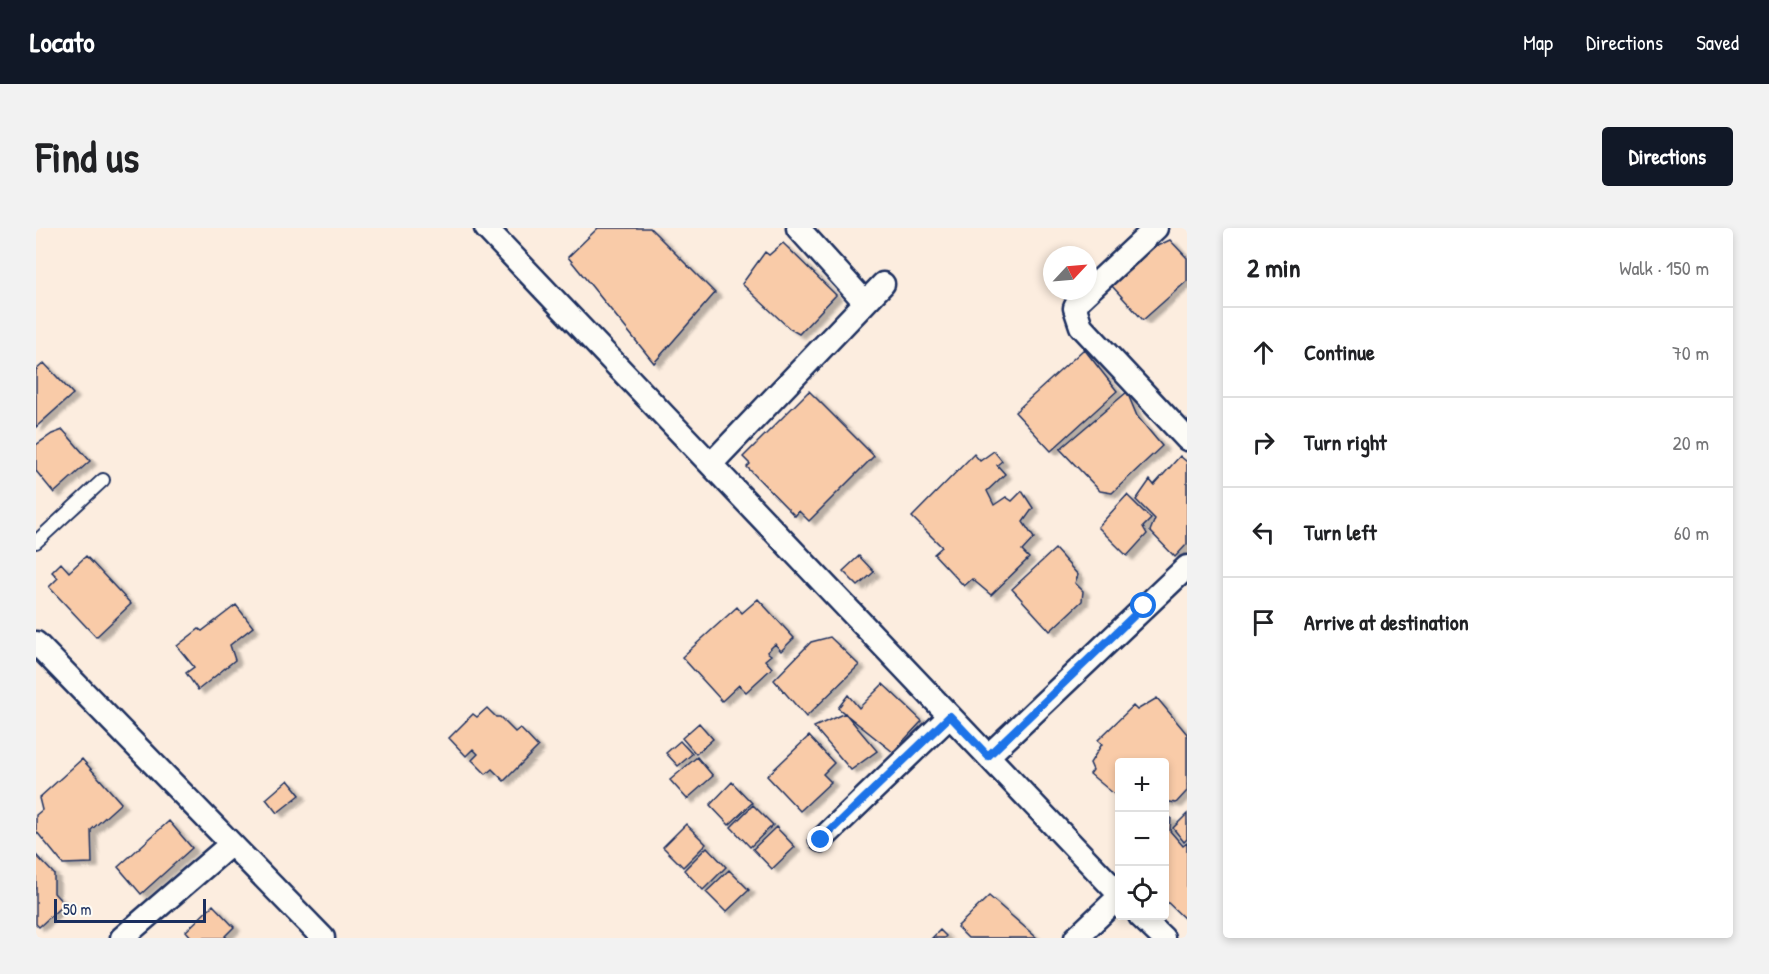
<!DOCTYPE html>
<meta charset="utf-8">
<style>
body{margin:0;font-family:"Patrick Hand",sans-serif;background:#f2f2f2;color:#202124}
.controls{position:absolute;right:18px;bottom:18px;display:grid;overflow:hidden;border-radius:6px;box-shadow:0 3px 9px #0003}
.controls button{width:54px;height:54px;display:grid;place-items:center;padding:0;border:0;border-bottom:2px solid #e0e0e0;background:#fff;color:#202124;font:30px sans-serif}
.compass{position:absolute;left:1007px;top:18px;width:54px;height:54px;border-radius:50%;background:#fff;box-shadow:0 3px 9px #0003;rotate:64deg}
.scale{position:absolute;left:18px;bottom:15px;width:152px;box-sizing:border-box;padding-left:6px;border:3px solid #1b2f5e;border-top:0;font-size:16px;line-height:21px;white-space:nowrap;color:#1b2f5e;-webkit-text-stroke:4px #fdfcf7;paint-order:stroke}
.stop{position:absolute;width:18px;height:18px;margin:-14px;border:4px solid #1a73e8;border-radius:50%;background:#fff}
.stop.end{background:#1a73e8;border-color:#fff;box-shadow:0 2px 6px #0008}
.list{margin:0;padding:0;list-style:none}
h2{display:flex;justify-content:space-between;align-items:center;height:78px;margin:0;padding:0 24px;font-size:26px}
h2 small{font-size:20px;font-weight:400;color:#757577}
.list li{display:grid;grid-template-columns:39px 1fr auto;gap:18px;align-items:center;box-sizing:border-box;height:90px;padding:0 24px;border-top:2px solid #e0e0e0}
.list b{display:block;font-size:22px;white-space:nowrap}
.list em{font-size:20px;font-style:normal;color:#757577}
.icon{flex:none;width:33px;height:33px;fill:none;stroke:currentColor;stroke-width:2;stroke-linecap:round;stroke-linejoin:round}
.map{position:relative;flex:none;width:1151px;height:710px;overflow:hidden;border-radius:6px}
header{display:flex;align-items:center;gap:36px;box-sizing:border-box;height:84px;padding:0 30px;background:#111827;color:#fff}
header strong{font-size:28px}
nav{display:flex;gap:33px;margin-inline-start:auto;font-size:21px}
.intro{display:flex;align-items:center;justify-content:space-between;box-sizing:border-box;height:144px;padding:0 36px}
h1{margin:0;font-size:42px}
.button{padding:15px 27px;border-radius:6px;background:#111827;color:#fff;font-size:21px;font-weight:700}
main{display:flex;gap:36px;padding:0 36px}
aside{flex:1;background:#fff;border-radius:6px;box-shadow:0 3px 9px #0003}
.map>svg:first-child{display:block}
.building{fill:#f9cba8;stroke:#1b2f5e;stroke-width:1.5;filter:url(#shadow)}
.lines{fill:none;stroke-linecap:round;stroke-linejoin:round}
.service-casing{stroke:#1b2f5e;stroke-width:16}
.minor-casing{stroke:#1b2f5e;stroke-width:27}
.service{stroke:#fdfcf7;stroke-width:12}
.minor{stroke:#fdfcf7;stroke-width:22}
.route{stroke:#1a73e8;stroke-width:8}
</style>
<header>
<strong>Locato</strong>
<nav><a>Map</a><a>Directions</a><a>Saved</a></nav>
</header>
<div class="intro"><h1>Find us</h1><a class="button">Directions</a></div>
<main>
<div class="map">
<svg width="1151" height="710" viewBox="0 0 1151 710">
<defs>
<filter id="shadow"><feDropShadow dx="6" dy="4" stdDeviation="1.5" flood-color="#0004"/></filter>
</defs>
<rect width="100%" height="100%" fill="#fceddf"/>
<filter id="ink" filterUnits="userSpaceOnUse"><feTurbulence type="fractalNoise" baseFrequency=".0167" numOctaves="2"/><feDisplacementMap in="SourceGraphic" scale="12" xChannelSelector="R" yChannelSelector="G"/><feConvolveMatrix kernelMatrix="1 2 1 2 8 2 1 2 1" color-interpolation-filters="sRGB"/></filter>
<g filter="url(#ink)">
<path class="building" d="M 562,0 L 614,0 L 679,65 L 618,135 L 532,29 Z
M 1134,12 L 1151,30 L 1151,53 L 1107,92 L 1076,58 L 1103,34 L 1108,24 Z
M 747,15 L 800,67 L 763,106 L 754,101 L 706,56 L 729,24 L 733,27 Z
M 1048,121 L 1081,163 L 1015,223 L 979,184 Z
M 8,135 L 37,166 L 0,199 L 0,142 Z
M 773,163 L 838,228 L 773,293 L 763,283 L 759,288 L 711,239 L 714,236 L 707,229 Z
M 1091,164 L 1101,188 L 1126,218 L 1076,265 L 1064,263 L 1024,221 Z
M 27,202 L 54,233 L 18,265 L 0,243 L 0,217 L 16,206 Z
M 958,223 L 966,233 L 961,237 L 969,246 L 951,263 L 958,277 L 970,269 L 976,273 L 986,263 L 997,280 L 987,294 L 998,310 L 986,323 L 993,330 L 955,367 L 936,351 L 928,358 L 898,326 L 906,319 L 876,289 L 938,226 L 944,233 Z
M 1144,228 L 1151,234 L 1151,316 L 1139,329 L 1114,303 L 1119,291 L 1100,272 L 1114,252 L 1118,257 Z
M 1091,267 L 1115,291 L 1107,299 L 1111,306 L 1091,328 L 1062,299 Z
M 1019,321 L 1042,347 L 1039,355 L 1047,363 L 1046,373 L 1014,403 L 976,361 Z
M 50,328 L 95,376 L 60,409 L 13,359 L 22,350 L 16,344 L 25,335 L 33,344 Z
M 823,328 L 838,344 L 822,358 L 807,343 Z
M 722,371 L 758,410 L 745,423 L 739,416 L 731,424 L 735,427 L 729,432 L 736,440 L 710,464 L 703,457 L 686,473 L 646,429 L 701,379 L 706,385 Z
M 200,377 L 217,399 L 194,417 L 199,432 L 162,462 L 150,445 L 158,439 L 141,418 L 163,401 L 166,403 Z
M 794,409 L 823,437 L 770,489 L 738,452 L 775,414 Z
M 847,456 L 886,493 L 857,524 L 802,480 L 812,467 L 823,480 Z
M 1121,470 L 1151,506 L 1151,563 L 1140,575 L 1128,573 L 1128,534 L 1084,534 L 1084,571 L 1054,546 L 1057,542 L 1054,535 L 1066,516 L 1062,512 L 1097,478 L 1101,482 Z
M 451,480 L 460,489 L 464,489 L 479,504 L 484,500 L 502,519 L 468,553 L 456,541 L 450,546 L 436,532 L 442,526 L 437,521 L 430,528 L 413,510 L 437,486 L 441,489 Z
M 809,485 L 841,523 L 815,542 L 778,499 Z
M 663,495 L 677,511 L 660,526 L 646,510 Z
M 773,508 L 798,535 L 787,546 L 795,554 L 764,583 L 731,548 Z
M 644,513 L 656,526 L 642,538 L 630,525 Z
M 661,529 L 677,548 L 651,571 L 634,552 Z
M 46,531 L 85,575 L 55,602 L 56,635 L 27,636 L 0,603 L 0,587 L 6,582 L 3,570 Z
M 252,552 L 264,567 L 241,585 L 230,571 Z
M 696,554 L 716,575 L 693,597 L 674,577 Z
M 717,577 L 737,597 L 714,619 L 695,599 Z
M 1151,586 L 1151,611 L 1148,614 L 1137,600 Z
M 1128,589 L 1135,590 L 1134,603 L 1147,618 L 1151,615 L 1151,693 L 1128,671 Z
M 133,593 L 156,620 L 105,666 L 82,639 Z
M 650,596 L 670,616 L 647,639 L 627,619 Z
M 740,599 L 759,619 L 736,641 L 717,621 Z
M 671,619 L 690,639 L 667,662 L 648,642 Z
M 0,627 L 18,646 L 18,665 L 28,676 L 3,699 L 0,696 Z
M 693,642 L 713,662 L 690,684 L 670,664 Z
M 953,668 L 1001,710 L 932,710 L 921,699 Z
M 177,677 L 198,699 L 189,708 L 191,710 L 156,710 L 150,703 Z
M 904,702 L 910,708 L 908,710 L 896,710 Z"/>
<g class="lines">
<defs>
<path id="service" d="M 0,314 L 67,252"/>
<path id="minor" d="M 450,0 L 1084,667
M 762,0 L 829,74
M 1120,0 L 1043,72 L 1039,80 L 1045,98 L 1151,211
M 675,236 L 847,56
M 0,415 L 287,710
M 952,528 L 1151,339
M 785,612 L 914,488
M 1104,688 L 1127,710
M 86,710 L 195,616
M 1040,710 L 1084,668"/>
</defs>
<use href="#service" class="service-casing"/>
<use href="#minor" class="minor-casing"/>
<use href="#service" class="service"/>
<use href="#minor" class="minor"/>
</g>
</g>
<g class="lines" filter="url(#ink)">
<path class="route" d="M 785,612 L 914,488 L 952,528 L 1108,378"/>
</g>
</svg>
<div class="controls">
<button>+</button>
<button>−</button>
<button><svg class="icon" aria-label="locate" viewBox="0 0 24 24"><circle cx="12" cy="12" r="6"/><path d="M12 2v4M12 18v4M2 12h4M18 12h4"/></svg></button>
</div>
<svg class="compass" viewBox="-18 -18 36 36"><path d="M0-13l5 13h-10z" fill="#e53935"/><path d="M0 13l5-13h-10z" fill="#757577"/></svg>
<div class="scale">50 m</div>
<div class="stop" style="left:1108px;top:378px"></div>
<div class="stop end" style="left:785px;top:612px"></div>
</div>
<aside>
<h2>2 min<small>Walk · 150 m</small></h2>
<ul class="list">
<li><svg class="icon" aria-label="ahead" viewBox="0 0 24 24"><path d="M12 20V5M6 11l6-6 6 6"/></svg><div><b>Continue</b></div><em>70 m</em></li>
<li><svg class="icon" aria-label="right" viewBox="0 0 24 24"><path d="M7 20v-9h11M14 6l5 5-5 5"/></svg><div><b>Turn right</b></div><em>20 m</em></li>
<li><svg class="icon" aria-label="left" viewBox="0 0 24 24"><path d="M17 20v-9H6M10 6l-5 5 5 5"/></svg><div><b>Turn left</b></div><em>60 m</em></li>
<li><svg class="icon" aria-label="arrive" viewBox="0 0 24 24"><path d="M6 21V4h12l-3 4 3 4H6"/></svg><div><b>Arrive at destination</b></div></li>
</ul>
</aside>
</main>
